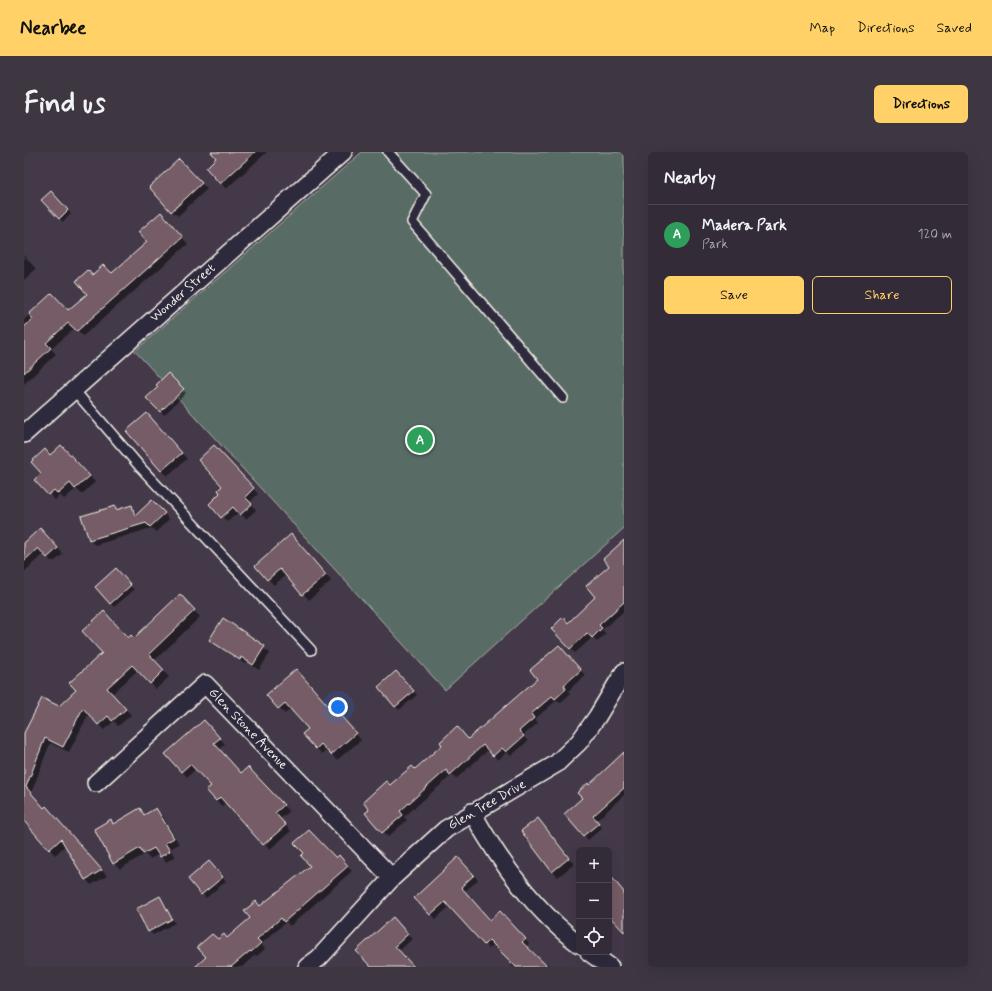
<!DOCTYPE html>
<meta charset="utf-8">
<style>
body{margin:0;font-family:Mynerve,sans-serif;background:#3e3742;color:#f1f3f6}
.controls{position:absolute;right:12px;bottom:12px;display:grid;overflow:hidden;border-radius:6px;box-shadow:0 4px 16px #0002}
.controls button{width:36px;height:36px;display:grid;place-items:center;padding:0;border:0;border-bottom:1px solid #4e4752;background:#332b37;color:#f1f3f6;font:20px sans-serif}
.you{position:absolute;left:314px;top:555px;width:14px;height:14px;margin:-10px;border:3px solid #fff;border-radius:50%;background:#1a73e8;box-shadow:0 0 0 6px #1a73e833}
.badge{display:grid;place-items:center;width:26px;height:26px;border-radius:50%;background:#ffd166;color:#fff;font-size:13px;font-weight:700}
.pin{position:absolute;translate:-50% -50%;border:2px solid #fff;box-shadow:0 1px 4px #0006}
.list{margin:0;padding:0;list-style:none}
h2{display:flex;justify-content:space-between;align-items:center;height:52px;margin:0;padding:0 16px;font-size:17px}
h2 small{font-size:13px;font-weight:400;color:#a9a7ad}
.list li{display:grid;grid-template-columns:26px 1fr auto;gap:12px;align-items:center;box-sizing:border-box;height:60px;padding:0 16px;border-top:1px solid #4e4752}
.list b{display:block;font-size:15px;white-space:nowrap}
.list p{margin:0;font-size:13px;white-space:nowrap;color:#a9a7ad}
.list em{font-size:13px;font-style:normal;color:#a9a7ad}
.actions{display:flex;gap:8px;padding:12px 16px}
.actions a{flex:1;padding:9px 0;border:1px solid #ffd166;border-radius:6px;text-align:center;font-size:14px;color:#ffd166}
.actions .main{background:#ffd166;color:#111}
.icon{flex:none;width:22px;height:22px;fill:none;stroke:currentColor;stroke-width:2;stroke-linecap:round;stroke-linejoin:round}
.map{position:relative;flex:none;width:600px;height:815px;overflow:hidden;border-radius:6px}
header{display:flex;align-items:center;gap:24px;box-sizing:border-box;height:56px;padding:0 20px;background:#ffd166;color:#111}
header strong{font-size:19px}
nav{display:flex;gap:22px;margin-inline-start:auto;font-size:14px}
.intro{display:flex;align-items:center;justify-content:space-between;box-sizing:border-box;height:96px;padding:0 24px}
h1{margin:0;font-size:28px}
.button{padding:10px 18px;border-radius:6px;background:#ffd166;color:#111;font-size:14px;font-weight:700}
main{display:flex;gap:24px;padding:0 24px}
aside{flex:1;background:#332b37;border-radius:6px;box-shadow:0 4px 16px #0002}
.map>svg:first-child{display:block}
.green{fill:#586c65;stroke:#a6aea6}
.shadow{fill:#0007}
.building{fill:#755c66;stroke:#f4f1e8}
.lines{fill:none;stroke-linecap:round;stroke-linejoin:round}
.lane-casing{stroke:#f4f1e8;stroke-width:12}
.street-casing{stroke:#f4f1e8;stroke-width:20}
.lane{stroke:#2f2a3d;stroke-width:9}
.street{stroke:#2f2a3d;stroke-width:17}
.labels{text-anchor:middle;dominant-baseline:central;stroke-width:3;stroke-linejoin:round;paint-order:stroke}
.street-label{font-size:13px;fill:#f4f1e8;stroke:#2f2a3d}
</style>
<header>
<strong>Nearbee</strong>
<nav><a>Map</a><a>Directions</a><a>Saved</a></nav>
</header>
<div class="intro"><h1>Find us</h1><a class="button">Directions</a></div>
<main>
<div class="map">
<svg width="600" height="815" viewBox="0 0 600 815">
<rect width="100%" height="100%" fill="#443949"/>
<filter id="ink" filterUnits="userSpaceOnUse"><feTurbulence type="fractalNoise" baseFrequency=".025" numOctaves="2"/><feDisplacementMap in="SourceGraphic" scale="8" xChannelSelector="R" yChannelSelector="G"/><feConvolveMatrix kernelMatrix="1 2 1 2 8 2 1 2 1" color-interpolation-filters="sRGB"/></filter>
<g filter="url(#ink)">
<path class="green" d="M 338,0 L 600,0 L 600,376 L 421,538 L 111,199 Z"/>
<path class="shadow" d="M 188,0 L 243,0 L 202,37 L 197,31 L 194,6 Z
M 155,8 L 183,37 L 154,64 L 148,59 Z
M 26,41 L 47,62 L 39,70 L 18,48 Z
M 142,67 L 164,92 L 59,184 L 51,176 L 27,197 L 32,202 L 0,232 L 0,168 L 28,142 L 45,160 L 65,142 L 68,124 L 88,123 L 124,90 Z
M 0,103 L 12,117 L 0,128 Z
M 144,222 L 162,241 L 140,263 L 124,246 L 135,235 Z
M 128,268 L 163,307 L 143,324 L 138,318 Z
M 195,299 L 234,342 L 226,350 L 232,358 L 222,367 L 215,360 L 203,370 L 186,352 L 198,341 L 200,334 Z
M 43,300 L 71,330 L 58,342 L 52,337 L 40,347 L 36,343 L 31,348 L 11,328 L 18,321 L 27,304 Z
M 128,349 L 145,367 L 132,380 L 128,376 L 71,393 L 65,388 L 58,365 L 90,355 L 94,358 L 107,354 L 114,363 Z
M 22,383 L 39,402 L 31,409 L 27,409 L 20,401 L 0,420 L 0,392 Z
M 273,389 L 307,429 L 285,448 L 262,423 L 250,433 L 244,427 Z
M 600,389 L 600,459 L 578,478 L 582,482 L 573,490 L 569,485 L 551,501 L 528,477 L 545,472 L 572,445 Z
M 96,421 L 110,438 L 90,455 L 72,435 Z
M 156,444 L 176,465 L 130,509 L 145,525 L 132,537 L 114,518 L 88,542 L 107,563 L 94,574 L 90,569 L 80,578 L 65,561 L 45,600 L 26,591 L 5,647 L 0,645 L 0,583 L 35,556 L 105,487 L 110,488 Z
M 199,468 L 246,501 L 235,518 L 223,510 L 222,513 L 186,487 Z
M 535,494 L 561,523 L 544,539 L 546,542 L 536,551 L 533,548 L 511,567 L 514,571 L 499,584 L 504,589 L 487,604 L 483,600 L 474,608 L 464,598 L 432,627 L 428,623 L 380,665 L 383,668 L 364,685 L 343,661 L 366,634 L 444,588 L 514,527 Z
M 376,524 L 393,543 L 375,558 L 355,535 Z
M 243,543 L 307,558 L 315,562 L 337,588 L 313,608 L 303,598 L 298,602 L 292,596 L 285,578 L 267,556 L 261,562 Z
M 185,575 L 201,592 L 195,597 L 217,622 L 253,646 L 265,660 L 256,667 L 267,679 L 246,697 L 202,650 L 198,654 L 192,649 L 188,634 L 172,617 L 163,625 L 158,619 Z
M 600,601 L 600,643 L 572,669 L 578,676 L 564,688 L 542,662 L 560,646 L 565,634 Z
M 0,653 L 21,657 L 28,661 L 83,724 L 67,733 L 62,727 L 42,693 L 31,703 L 0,668 Z
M 132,657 L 138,663 L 155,692 L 146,697 L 151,705 L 142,710 L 135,702 L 126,707 L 121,702 L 96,717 L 90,711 L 87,668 L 91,672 L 116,658 L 122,663 Z
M 514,667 L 550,712 L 534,725 L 528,719 Z
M 312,707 L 319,710 L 328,719 L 266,774 L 262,770 L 237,792 L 241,797 L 233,804 L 231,803 L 218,815 L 172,815 L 183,805 L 194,788 L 203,787 L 237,755 Z
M 438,711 L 454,728 L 440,740 L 467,769 L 481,765 L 505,792 L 502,795 L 520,813 L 522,811 L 527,815 L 487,815 L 490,812 L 470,792 L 465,797 L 426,754 L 412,767 L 392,746 Z
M 189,714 L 202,729 L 182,746 L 165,727 Z
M 136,746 L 151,771 L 129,783 L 125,779 Z
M 373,771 L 388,787 L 375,799 L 389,815 L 348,815 Z"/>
<path class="building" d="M 187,0 L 231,0 L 196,32 L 182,16 L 192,6 Z
M 155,7 L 178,31 L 147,60 L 125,35 Z
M 27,39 L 44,58 L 35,67 L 17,48 Z
M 137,60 L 159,85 L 53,179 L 44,171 L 22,191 L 27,196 L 0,221 L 0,175 L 9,167 L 5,162 L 28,141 L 44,158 L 63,142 L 52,129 L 64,118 L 68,123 L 79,113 L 88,121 L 123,90 L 114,80 Z
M 144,221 L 160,237 L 136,260 L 122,246 L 134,235 L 132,233 Z
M 123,261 L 158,301 L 137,319 L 102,279 Z
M 37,293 L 66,324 L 51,337 L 46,331 L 34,342 L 30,338 L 24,343 L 10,328 L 17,321 L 7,310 L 21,297 L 26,303 Z
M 190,293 L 230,336 L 221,345 L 228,352 L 216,363 L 209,355 L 197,366 L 185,352 L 196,341 L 194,338 L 198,334 L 174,308 Z
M 128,348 L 141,361 L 126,375 L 122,371 L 65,388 L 57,364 L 91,354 L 92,358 L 108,353 L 111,364 Z
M 16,376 L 34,396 L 23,406 L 14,396 L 0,409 L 0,391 Z
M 267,382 L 302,423 L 278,443 L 256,417 L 243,428 L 231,414 Z
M 600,388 L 600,450 L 575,473 L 578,476 L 568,486 L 563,481 L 546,497 L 527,477 L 539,465 L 544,471 L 571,445 L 562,434 L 585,414 L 579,407 Z
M 92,416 L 107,433 L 86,452 L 71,435 Z
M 156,442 L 171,458 L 125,502 L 140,518 L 126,532 L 108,513 L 83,536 L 102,557 L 88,569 L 84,564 L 74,573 L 59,556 L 39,595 L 21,586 L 2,635 L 20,656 L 22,654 L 78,718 L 61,728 L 37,687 L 25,698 L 0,669 L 0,581 L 18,546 L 35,554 L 52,538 L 45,531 L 78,501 L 58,479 L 80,459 L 104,486 L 107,483 L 110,486 Z
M 199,466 L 241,494 L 229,513 L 217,505 L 216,508 L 185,488 Z
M 535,493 L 557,518 L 540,533 L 542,537 L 531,547 L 528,544 L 507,562 L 510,566 L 495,579 L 500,584 L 482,600 L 478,596 L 469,604 L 459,593 L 426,623 L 422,618 L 376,659 L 379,663 L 358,681 L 341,661 L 345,658 L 339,650 L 362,629 L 366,633 L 388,614 L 391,617 L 418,593 L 416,590 L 433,574 L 444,587 L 513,527 L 506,518 Z
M 272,517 L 307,557 L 309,555 L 332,581 L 307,603 L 297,592 L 292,597 L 278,582 L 284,577 L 261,551 L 254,557 L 242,543 Z
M 372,519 L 390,539 L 371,555 L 354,535 Z
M 180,568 L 196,586 L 190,591 L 217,621 L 224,615 L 260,653 L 251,661 L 262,673 L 239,693 L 196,645 L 192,649 L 182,638 L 187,634 L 166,612 L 157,620 L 141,602 Z
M 600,600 L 600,636 L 569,664 L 575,671 L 559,684 L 540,662 L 558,646 L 553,641 L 564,631 L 565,633 Z
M 116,656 L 120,663 L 132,656 L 150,686 L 141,691 L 146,699 L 136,705 L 130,696 L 119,702 L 116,696 L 89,712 L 70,677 L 87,667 L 89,672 Z
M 514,666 L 545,706 L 528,720 L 497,679 Z
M 285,678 L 312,706 L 315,703 L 324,714 L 260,770 L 257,766 L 233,787 L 237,791 L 227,800 L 226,799 L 207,815 L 171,815 L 182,805 L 173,795 L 188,782 L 194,787 L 200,782 L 203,786 L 226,766 L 220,759 L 232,749 L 236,754 L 286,714 L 277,704 L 280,701 L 270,691 Z
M 434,705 L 450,723 L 437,735 L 466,768 L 476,759 L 502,787 L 498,790 L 524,815 L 492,815 L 465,788 L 460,793 L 421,750 L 406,763 L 390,746 Z
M 185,709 L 199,725 L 177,743 L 164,727 Z
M 585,722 L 600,740 L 600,780 L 585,764 Z
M 136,744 L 148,767 L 124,780 L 112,757 Z
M 369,765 L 384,782 L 371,794 L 390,815 L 347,815 L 332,799 Z"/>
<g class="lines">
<defs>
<path id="lane" d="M 364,0 L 402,42 L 388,70 L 539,246
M 50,238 L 117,316 L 287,498"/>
<path id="street" d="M 0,282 L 319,0
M 72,631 L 181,532 L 368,726
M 448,660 C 475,709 510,758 555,792
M 565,800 L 586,815
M 283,815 L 295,806 L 368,726 L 422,677 L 532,612 L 555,590 L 573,565 L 600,520"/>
</defs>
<use href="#lane" class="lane-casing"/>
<use href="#street" class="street-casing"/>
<use href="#lane" class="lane"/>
<use href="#street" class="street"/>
</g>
</g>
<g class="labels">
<g class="street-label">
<text transform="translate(159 141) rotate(-41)">Wonder Street</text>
<text transform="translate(224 577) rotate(46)">Glen Stone Avenue</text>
<text transform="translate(463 653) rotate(-30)">Glen Tree Drive</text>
</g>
</g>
</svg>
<div class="controls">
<button>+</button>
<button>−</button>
<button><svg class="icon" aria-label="locate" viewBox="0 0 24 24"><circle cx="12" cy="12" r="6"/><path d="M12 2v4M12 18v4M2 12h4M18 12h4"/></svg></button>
</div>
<div class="you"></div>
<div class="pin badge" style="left:396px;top:288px;background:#2e9e5b">A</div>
</div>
<aside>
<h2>Nearby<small></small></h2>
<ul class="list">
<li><span class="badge" style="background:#2e9e5b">A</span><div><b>Madera Park</b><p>Park</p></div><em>120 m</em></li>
</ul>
<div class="actions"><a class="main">Save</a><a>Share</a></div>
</aside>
</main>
